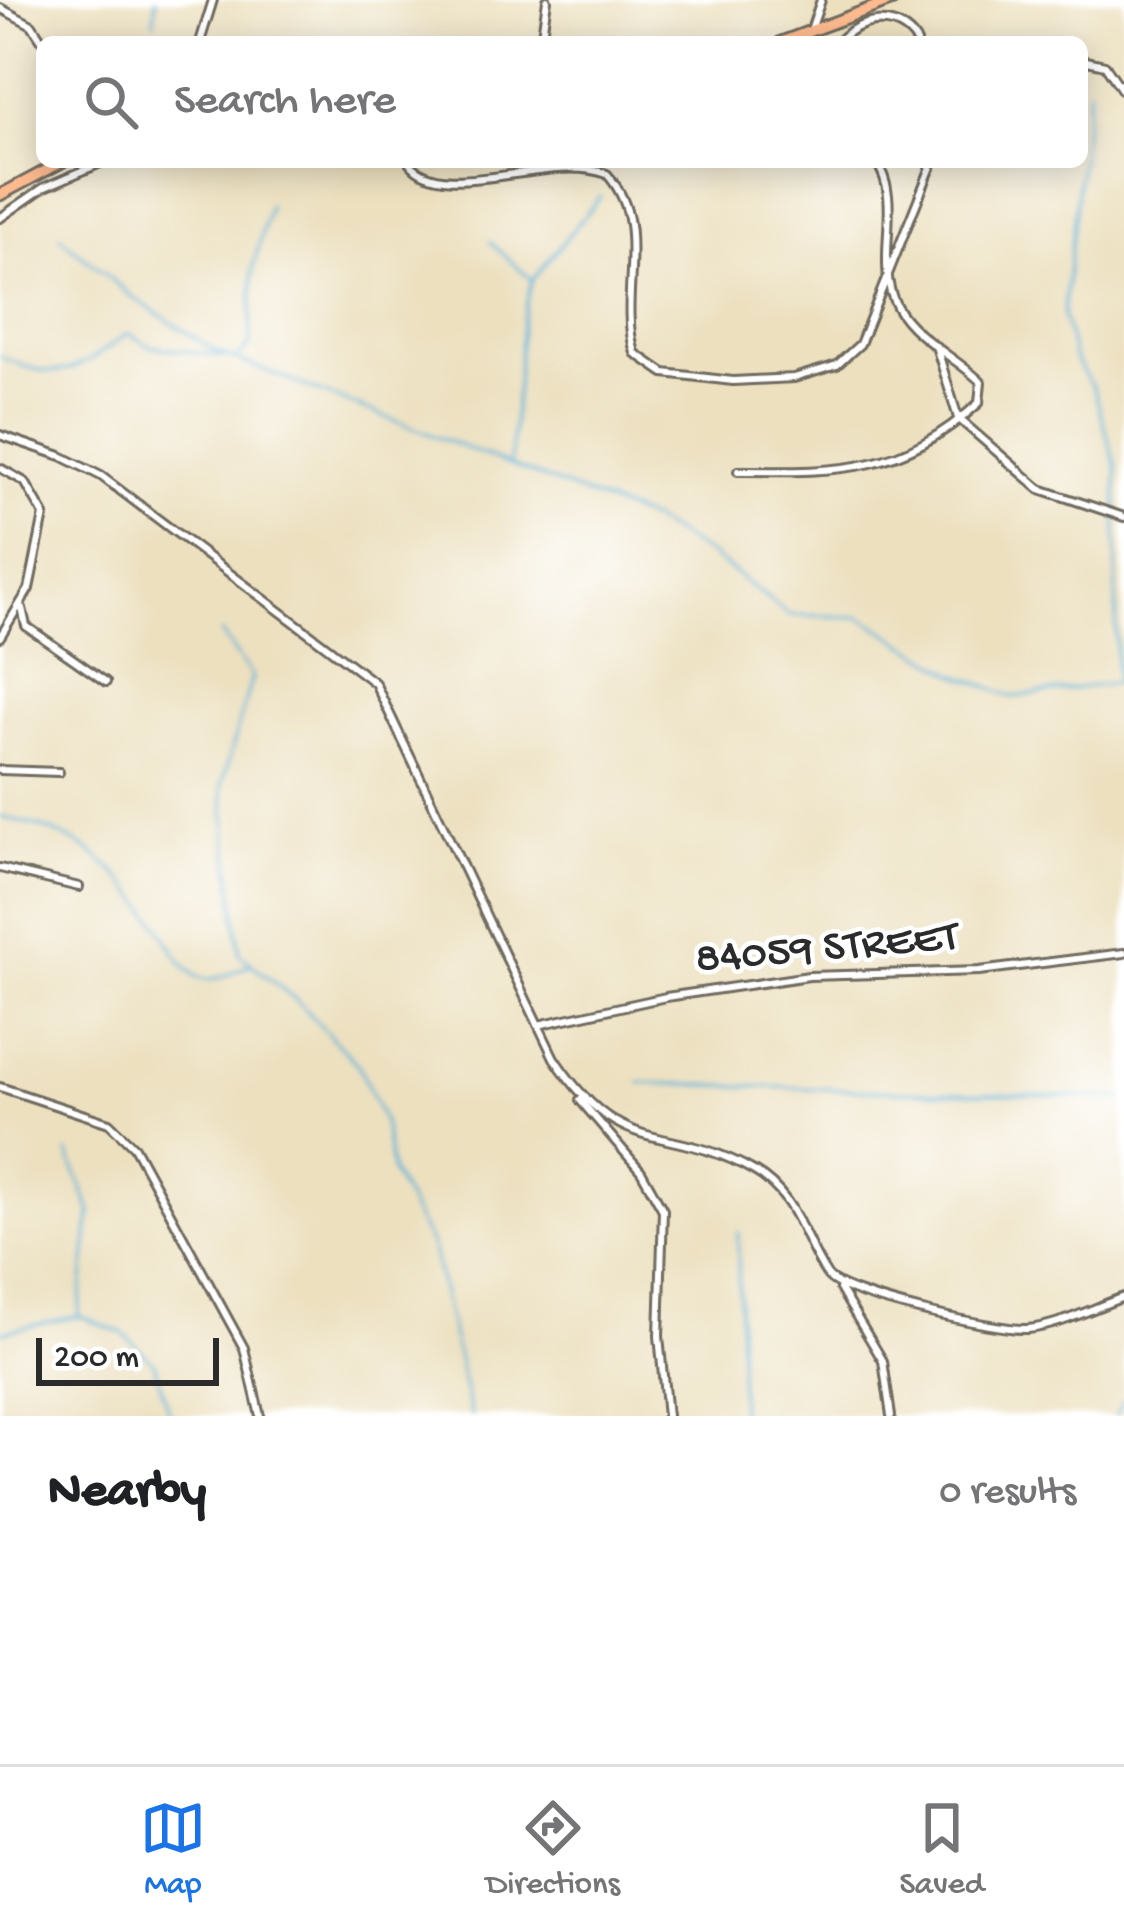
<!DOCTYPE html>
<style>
body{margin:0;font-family:"Gochi Hand",sans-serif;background:#f2f2f2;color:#202124}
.scale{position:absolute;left:36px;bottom:30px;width:183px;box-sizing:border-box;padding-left:12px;border:6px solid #2b2b2b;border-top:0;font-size:33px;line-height:42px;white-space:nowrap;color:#2b2b2b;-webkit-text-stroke:9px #fff;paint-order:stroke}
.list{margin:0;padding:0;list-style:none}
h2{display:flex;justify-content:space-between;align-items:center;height:156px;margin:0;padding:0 48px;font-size:51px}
h2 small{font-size:39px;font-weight:400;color:#757577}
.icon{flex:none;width:66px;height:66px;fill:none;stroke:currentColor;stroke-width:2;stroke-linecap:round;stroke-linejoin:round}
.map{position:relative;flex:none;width:1124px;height:1416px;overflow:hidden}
.search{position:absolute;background:#fff;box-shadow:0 6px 30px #0003;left:36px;right:36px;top:36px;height:132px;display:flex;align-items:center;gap:30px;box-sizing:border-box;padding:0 42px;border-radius:18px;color:#757577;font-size:45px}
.sheet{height:348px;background:#fff}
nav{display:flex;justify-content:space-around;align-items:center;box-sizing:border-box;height:168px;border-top:3px solid #e0e0e0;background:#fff;font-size:33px;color:#757577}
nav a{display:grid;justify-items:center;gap:6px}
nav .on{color:#1a73e8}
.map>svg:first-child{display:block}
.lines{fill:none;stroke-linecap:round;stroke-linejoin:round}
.stream{stroke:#59b1d6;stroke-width:3}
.minor-casing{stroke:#6f6a5f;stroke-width:12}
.major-casing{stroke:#6f6a5f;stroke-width:15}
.minor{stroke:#fff;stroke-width:6}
.major{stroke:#fcba8e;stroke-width:9}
.labels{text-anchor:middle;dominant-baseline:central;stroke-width:9;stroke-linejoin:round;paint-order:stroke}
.street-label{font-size:45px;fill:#2b2b2b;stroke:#fff}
</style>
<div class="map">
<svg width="1124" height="1416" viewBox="0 0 1124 1416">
<rect width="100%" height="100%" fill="#fff"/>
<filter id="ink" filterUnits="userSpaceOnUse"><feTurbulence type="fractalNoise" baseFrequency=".00833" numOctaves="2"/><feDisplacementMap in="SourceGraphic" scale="24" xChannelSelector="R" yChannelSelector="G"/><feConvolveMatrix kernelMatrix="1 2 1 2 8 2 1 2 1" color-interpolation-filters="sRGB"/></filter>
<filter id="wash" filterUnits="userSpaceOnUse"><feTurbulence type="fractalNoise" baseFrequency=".004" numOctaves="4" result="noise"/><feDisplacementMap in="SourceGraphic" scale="48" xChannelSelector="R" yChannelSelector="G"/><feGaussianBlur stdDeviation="2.7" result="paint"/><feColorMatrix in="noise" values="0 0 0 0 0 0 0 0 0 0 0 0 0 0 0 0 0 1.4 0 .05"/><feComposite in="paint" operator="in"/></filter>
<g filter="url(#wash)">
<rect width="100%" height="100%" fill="#ece0bf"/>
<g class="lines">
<path class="stream" d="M 154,22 L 156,0
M 1089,89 L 1063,315 L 1074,358 L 1094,390 L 1117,468 L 1116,681
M 60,237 L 131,296 L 217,352 L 652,520 L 711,555 L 789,615 L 861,617 L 951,672 L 1013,697 L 1124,682
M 490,242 L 532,280
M 0,356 C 62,386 79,369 128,333 L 149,346 L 229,357
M 238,357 L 250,346 L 253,268 L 269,206
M 510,463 L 522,322 L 532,280 L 600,197
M 221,633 L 252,677 L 222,785 L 240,955 L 296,1000 L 359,1066 L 383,1120 L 392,1173 L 432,1246 L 471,1416
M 0,817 C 75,830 115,862 158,925 C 169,941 180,967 198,977 C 214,985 236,970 251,964
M 640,1083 L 1124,1098
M 68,1153 L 91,1212 L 79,1313
M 738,1232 L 740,1416
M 0,1332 L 79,1316 L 123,1333 L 154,1363 L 170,1416
M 1116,1416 L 1124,1400"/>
</g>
</g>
<g filter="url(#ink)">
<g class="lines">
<defs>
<path id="minor" d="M 0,8 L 32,25 L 43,42
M 811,30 L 821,0
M 200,42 L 213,0
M 541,42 L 547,0
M 838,42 C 859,18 898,12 917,42
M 1082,60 L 1105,65 L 1124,93
M 409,162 C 442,206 549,152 607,174 C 653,226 617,292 635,353 L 664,373 L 733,381 L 794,378 L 837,365 L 860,344 L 933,162
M 0,218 L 43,188 L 103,162
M 936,346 L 958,418 L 1040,489 L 1124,517
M 0,435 L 61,456 L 101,476 L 375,683 L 554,1058 C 625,1164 665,1120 754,1171 C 797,1196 802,1238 827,1275 C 842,1297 999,1331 1028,1329 C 1059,1326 1095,1307 1124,1297
M 0,468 L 25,482 L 44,515 L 29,589 L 0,637
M 738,471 C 839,472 900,474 979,403 L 981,382 C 956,357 914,338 897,307 C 872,261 905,202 876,162
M 22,608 L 26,626 L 106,682
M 0,770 L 59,772
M 0,868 L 79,887
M 538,1025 L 666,997 L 809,976 L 979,971 L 1124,953
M 0,1087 L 109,1123 L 134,1147 L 244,1348 L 260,1416
M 580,1100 L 641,1171 L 663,1210 L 659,1336 L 667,1416
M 840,1289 L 883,1361 L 891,1416"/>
<path id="major" d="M 781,42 L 893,0
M 0,195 L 62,162"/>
</defs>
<use href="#minor" class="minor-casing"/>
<use href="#major" class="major-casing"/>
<use href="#minor" class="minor"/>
<use href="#major" class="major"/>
</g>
</g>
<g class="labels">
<g class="street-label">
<text transform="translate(827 950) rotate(-5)">84059 STREET</text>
</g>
</g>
</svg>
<div class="scale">200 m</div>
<div class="search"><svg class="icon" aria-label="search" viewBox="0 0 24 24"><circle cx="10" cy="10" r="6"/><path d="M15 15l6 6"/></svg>Search here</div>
</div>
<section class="sheet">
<h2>Nearby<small>0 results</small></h2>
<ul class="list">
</ul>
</section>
<nav>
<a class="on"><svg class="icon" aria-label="map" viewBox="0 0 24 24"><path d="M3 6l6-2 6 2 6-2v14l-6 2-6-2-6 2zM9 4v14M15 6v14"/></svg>Map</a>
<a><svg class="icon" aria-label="directions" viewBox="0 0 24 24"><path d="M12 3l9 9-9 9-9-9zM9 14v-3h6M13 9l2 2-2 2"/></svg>Directions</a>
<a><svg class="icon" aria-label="saved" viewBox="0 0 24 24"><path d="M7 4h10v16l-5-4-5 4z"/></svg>Saved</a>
</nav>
